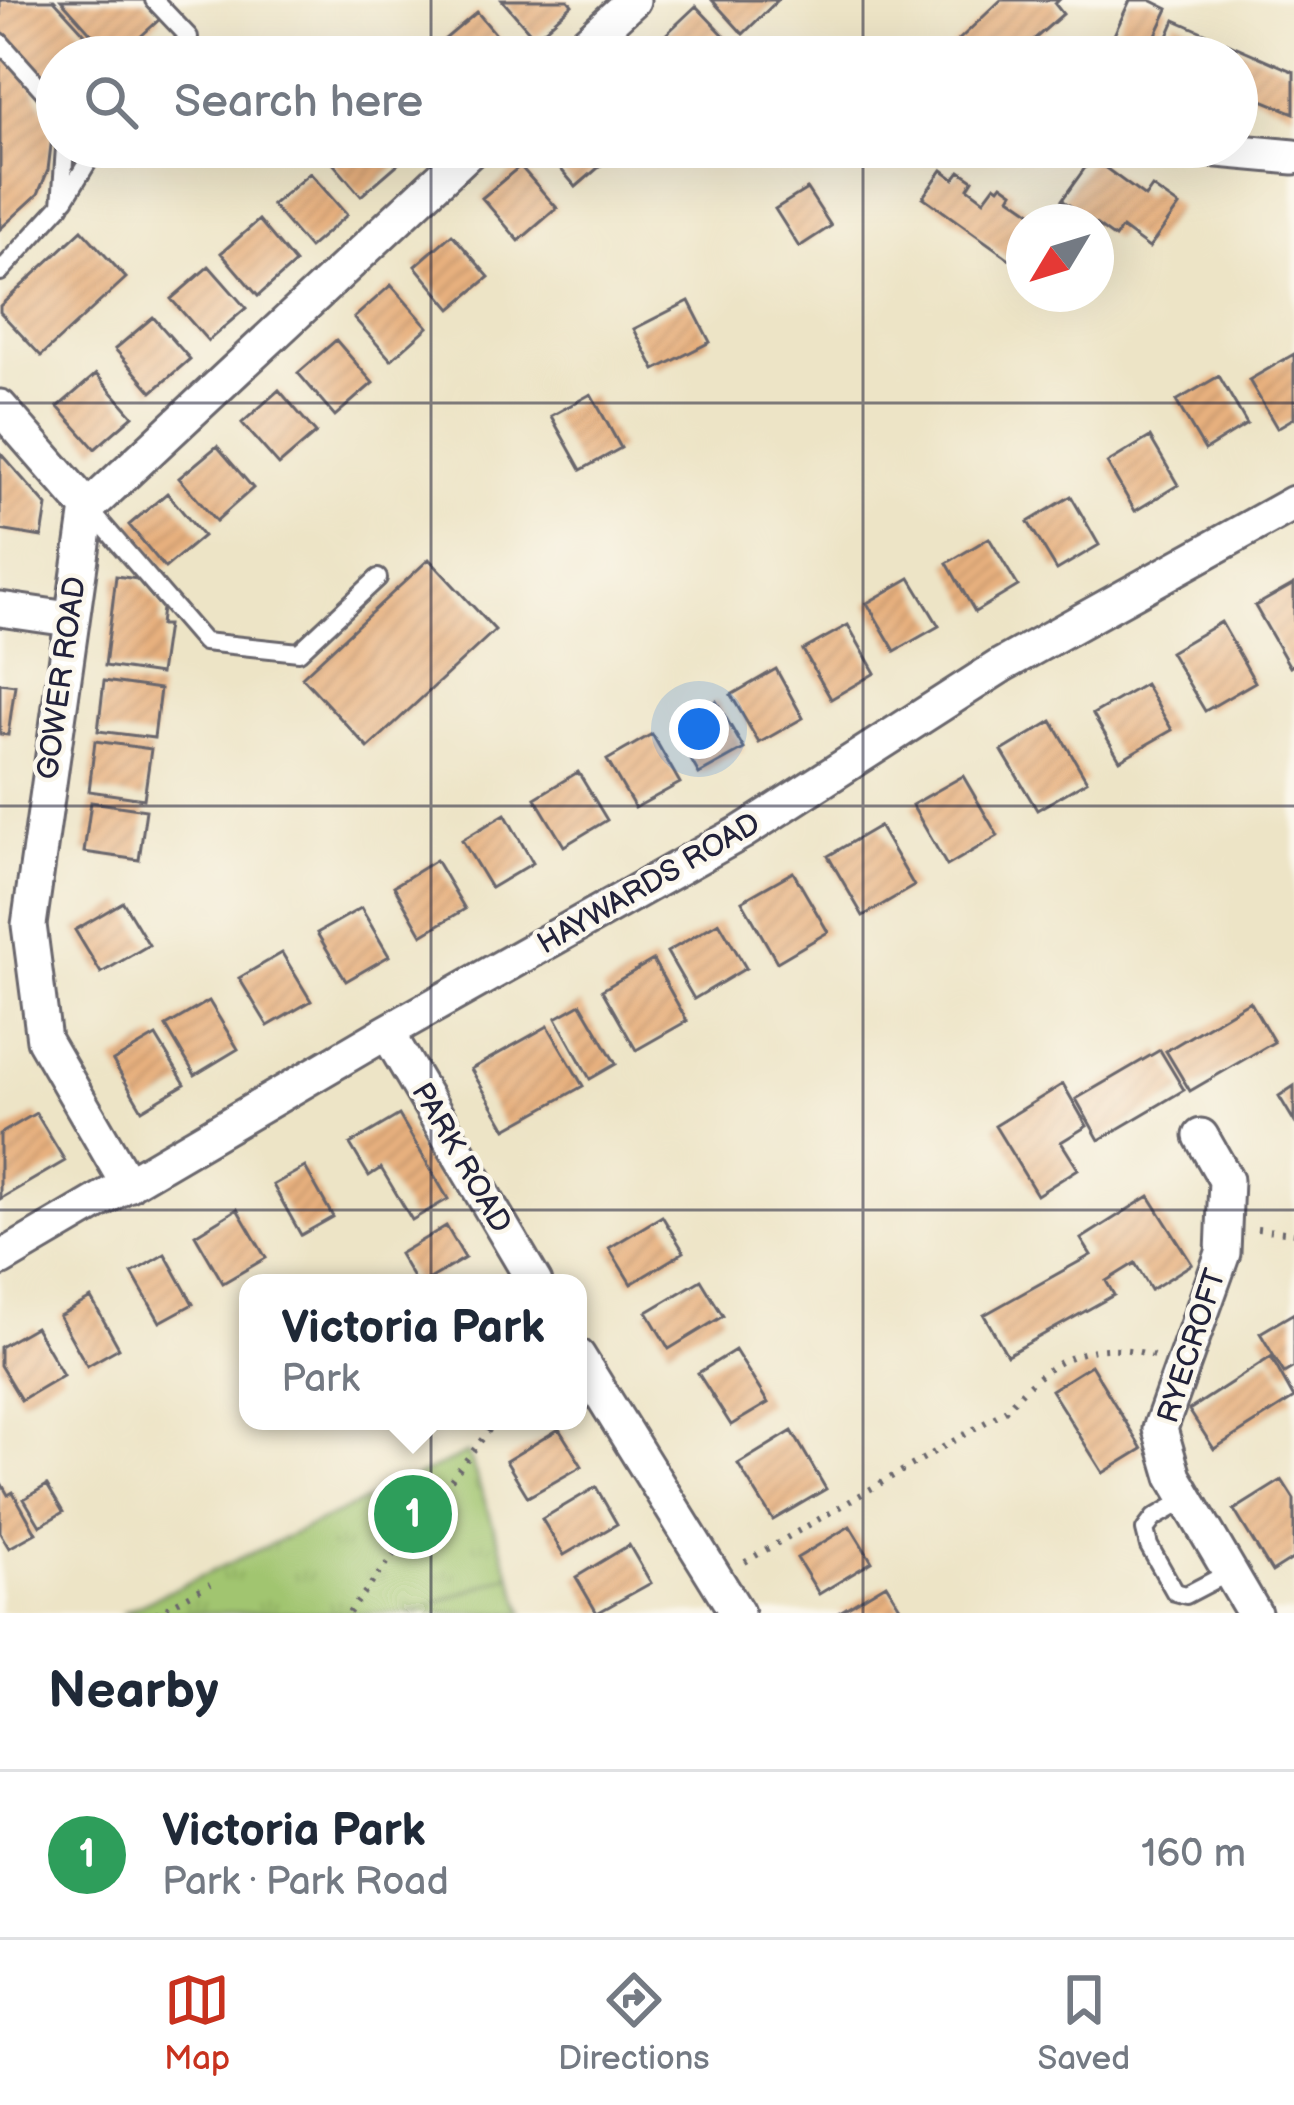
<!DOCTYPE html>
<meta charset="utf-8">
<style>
body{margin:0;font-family:"Balsamiq Sans",sans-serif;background:#f6f6f7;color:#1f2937}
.compass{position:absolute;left:1006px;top:204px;width:108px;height:108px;border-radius:50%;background:#fff;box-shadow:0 12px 48px #0002;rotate:232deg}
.you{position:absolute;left:699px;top:729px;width:42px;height:42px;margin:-30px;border:9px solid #fff;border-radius:50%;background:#1a73e8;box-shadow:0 0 0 18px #1a73e833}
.badge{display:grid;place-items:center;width:78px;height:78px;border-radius:50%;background:#c8321e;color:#fff;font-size:39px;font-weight:700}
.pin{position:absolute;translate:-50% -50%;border:6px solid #fff;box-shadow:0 3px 12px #0006}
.popup{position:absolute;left:239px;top:1274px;width:348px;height:156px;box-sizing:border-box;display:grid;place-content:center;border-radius:24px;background:#fff;filter:drop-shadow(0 3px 9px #0005);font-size:39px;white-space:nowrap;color:#747a83}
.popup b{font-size:45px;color:#1f2937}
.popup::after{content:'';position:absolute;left:50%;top:100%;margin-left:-24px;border:24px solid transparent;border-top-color:#fff}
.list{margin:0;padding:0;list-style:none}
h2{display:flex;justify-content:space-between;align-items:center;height:156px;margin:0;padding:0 48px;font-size:51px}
h2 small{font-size:39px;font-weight:400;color:#747a83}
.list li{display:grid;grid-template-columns:78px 1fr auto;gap:36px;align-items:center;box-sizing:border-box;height:168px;padding:0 48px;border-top:3px solid #e0e1e3}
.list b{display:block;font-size:45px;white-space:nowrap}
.list p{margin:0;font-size:39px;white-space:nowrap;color:#747a83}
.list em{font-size:39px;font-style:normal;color:#747a83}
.icon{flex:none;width:66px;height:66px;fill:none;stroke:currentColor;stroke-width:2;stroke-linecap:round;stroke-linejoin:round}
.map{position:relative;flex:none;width:1294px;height:1613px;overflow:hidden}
.search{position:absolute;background:#fff;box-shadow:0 12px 48px #0002;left:36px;right:36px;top:36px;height:132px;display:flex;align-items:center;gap:30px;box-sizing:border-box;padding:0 42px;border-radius:66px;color:#747a83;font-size:45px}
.sheet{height:324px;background:#fff}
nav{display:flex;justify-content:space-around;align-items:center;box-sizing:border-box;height:168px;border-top:3px solid #e0e1e3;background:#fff;font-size:33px;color:#747a83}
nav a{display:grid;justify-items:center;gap:6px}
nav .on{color:#c8321e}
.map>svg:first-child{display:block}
.park{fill:url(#park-tufts);stroke:#627455;stroke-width:3}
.pitch{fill:#a1c56f;stroke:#627455;stroke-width:3}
.building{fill:url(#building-hatch)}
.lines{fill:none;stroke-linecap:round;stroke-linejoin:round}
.service-casing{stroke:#69666c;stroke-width:22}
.minor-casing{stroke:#69666c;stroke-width:39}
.path{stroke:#69666c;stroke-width:6;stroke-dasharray:3 9;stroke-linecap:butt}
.service{stroke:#fff;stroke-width:16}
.minor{stroke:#fff;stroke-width:33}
.grid{fill:none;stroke:#22223b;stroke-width:3;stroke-opacity:0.55}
.labels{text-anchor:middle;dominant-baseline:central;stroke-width:9;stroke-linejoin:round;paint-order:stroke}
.street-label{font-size:30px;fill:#22223b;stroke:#fbf7ec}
</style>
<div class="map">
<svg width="1294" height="1613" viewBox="0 0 1294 1613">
<defs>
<pattern id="park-tufts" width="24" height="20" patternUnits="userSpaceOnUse" patternTransform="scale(3)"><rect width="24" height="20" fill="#a1c56f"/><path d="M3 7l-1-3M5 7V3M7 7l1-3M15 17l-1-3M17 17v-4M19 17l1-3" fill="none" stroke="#8aa961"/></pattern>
<pattern id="building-hatch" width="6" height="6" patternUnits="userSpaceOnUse" patternTransform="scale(3)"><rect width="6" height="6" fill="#e7b07e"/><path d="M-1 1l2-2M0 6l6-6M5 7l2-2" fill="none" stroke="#c6976e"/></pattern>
</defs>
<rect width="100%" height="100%" fill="#fbf7ec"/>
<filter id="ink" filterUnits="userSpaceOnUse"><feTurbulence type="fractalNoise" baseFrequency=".00833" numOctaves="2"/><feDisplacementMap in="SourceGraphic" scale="24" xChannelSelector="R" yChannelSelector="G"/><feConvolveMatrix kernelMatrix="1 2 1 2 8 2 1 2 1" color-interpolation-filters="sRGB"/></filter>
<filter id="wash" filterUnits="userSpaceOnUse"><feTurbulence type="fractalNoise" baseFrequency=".004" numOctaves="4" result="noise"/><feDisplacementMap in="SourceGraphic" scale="48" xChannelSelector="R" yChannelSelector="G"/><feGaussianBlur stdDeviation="2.7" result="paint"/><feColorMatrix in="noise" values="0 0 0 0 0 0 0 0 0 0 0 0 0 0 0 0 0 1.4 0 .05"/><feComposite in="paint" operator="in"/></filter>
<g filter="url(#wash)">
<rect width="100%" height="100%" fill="#ede4c6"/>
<path class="park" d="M 468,1453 L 524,1613 L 122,1613 Z"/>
<path class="pitch" d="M 511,1575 L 524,1613 L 409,1613 Z"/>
<g id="blocks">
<path class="building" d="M 0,0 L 54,0 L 106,57 L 57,57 L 57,95 L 0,32 Z
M 61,0 L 144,0 L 161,18 L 118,57 L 112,57 Z
M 502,0 L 568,0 L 572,5 L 535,38 Z
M 712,0 L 778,0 L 743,34 Z
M 1001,0 L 1059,0 L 1055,4 L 1063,14 L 1014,57 L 949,57 L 945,53 Z
M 1130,0 L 1150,0 L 1168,9 L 1147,54 L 1113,37 Z
M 696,6 L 735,47 L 724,57 L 676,57 L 660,40 Z
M 477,12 L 515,57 L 438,57 L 432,50 Z
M 1175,20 L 1294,72 L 1294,113 L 1250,95 L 1245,107 L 1237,103 L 1237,57 L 1159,57 Z
M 0,48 L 26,77 L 46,112 L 52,137 L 48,170 L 38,194 L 0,229 Z
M 331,147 L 385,147 L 399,163 L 361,196 L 324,153 Z
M 542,147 L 608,147 L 614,154 L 576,187 Z
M 1092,158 L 1145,197 L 1152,187 L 1179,206 L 1149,248 L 1122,228 L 1115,238 L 1062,200 Z
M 520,166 L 557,208 L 519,241 L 482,198 Z
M 942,170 L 954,179 L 960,171 L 973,180 L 968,188 L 984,200 L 995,185 L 999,188 L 1002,184 L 1013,192 L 1010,197 L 1046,222 L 1024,222 L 1024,256 L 1018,265 L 923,197 Z
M 310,173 L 347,215 L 309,248 L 272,205 Z
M 807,189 L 831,226 L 799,247 L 775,209 Z
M 259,220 L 295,263 L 258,296 L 221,253 Z
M 82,230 L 126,278 L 41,356 L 0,312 L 0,306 Z
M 452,234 L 489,277 L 451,309 L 415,266 Z
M 209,266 L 246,308 L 208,341 L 171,299 Z
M 391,285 L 428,327 L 391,360 L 354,318 Z
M 689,301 L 710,342 L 655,370 L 634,329 Z
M 153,317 L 190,359 L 152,392 L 115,349 Z
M 336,340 L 373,383 L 335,416 L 298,373 Z
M 1294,354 L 1294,418 L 1277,428 L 1249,380 Z
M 96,374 L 133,416 L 95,449 L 58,407 Z
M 1219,376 L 1247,424 L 1205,450 L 1176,401 Z
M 279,390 L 316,433 L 279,465 L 242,423 Z
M 591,394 L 621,448 L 581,470 L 551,416 Z
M 1150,437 L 1178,485 L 1135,511 L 1107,463 Z
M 217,446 L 253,488 L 216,521 L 179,478 Z
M 0,453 L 47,506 L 42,537 L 0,530 Z
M 167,493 L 203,536 L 165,568 L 129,525 Z
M 1071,496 L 1099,545 L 1057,570 L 1028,522 Z
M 989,538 L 1018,586 L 975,612 L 947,563 Z
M 429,559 L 495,630 L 368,748 L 302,677 Z
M 116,576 L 137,579 L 162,608 L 160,625 L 167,625 L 160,674 L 105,666 Z
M 910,578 L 939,626 L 895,651 L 867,603 Z
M 1294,584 L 1294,664 L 1290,667 L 1255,606 Z
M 1221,622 L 1255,682 L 1205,711 L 1170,652 Z
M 848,625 L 875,673 L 831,699 L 803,650 Z
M 776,669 L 803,718 L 759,743 L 731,695 Z
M 104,681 L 160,689 L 154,738 L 98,731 Z
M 0,683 L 15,685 L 8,735 L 0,734 Z
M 1145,684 L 1172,730 L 1120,760 L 1093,714 Z
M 716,701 L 744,749 L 699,774 L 672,726 Z
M 1052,721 L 1087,781 L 1037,810 L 1002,751 Z
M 652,734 L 680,783 L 635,808 L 607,760 Z
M 95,741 L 151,749 L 144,799 L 89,791 Z
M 578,772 L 607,820 L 564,846 L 535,798 Z
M 963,776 L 998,836 L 947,866 L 912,805 Z
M 91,802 L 146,810 L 139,860 L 84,852 Z
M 505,814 L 533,863 L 491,888 L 462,840 Z
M 879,826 L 914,886 L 863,916 L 828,856 Z
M 436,860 L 465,909 L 422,935 L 394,886 Z
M 793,872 L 828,932 L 777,962 L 742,901 Z
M 123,902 L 149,945 L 101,973 L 75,930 Z
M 361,908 L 389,956 L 346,981 L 317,933 Z
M 719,922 L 746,968 L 694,999 L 667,952 Z
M 282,953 L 311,1001 L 268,1026 L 239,978 Z
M 653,960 L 687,1021 L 636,1050 L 602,990 Z
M 209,1001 L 238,1049 L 195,1075 L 166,1026 Z
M 1250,1001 L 1274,1042 L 1190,1091 L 1166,1051 Z
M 581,1004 L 616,1064 L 590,1079 L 556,1018 Z
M 548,1026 L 583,1086 L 506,1129 L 471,1069 Z
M 156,1036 L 185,1084 L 142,1110 L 113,1061 Z
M 1160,1050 L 1184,1090 L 1099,1140 L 1076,1099 Z
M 1063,1084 L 1087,1126 L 1061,1142 L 1078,1169 L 1037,1195 L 995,1126 Z
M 1294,1086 L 1294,1121 L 1279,1096 Z
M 36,1113 L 65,1161 L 0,1199 L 0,1134 Z
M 399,1115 L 448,1199 L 412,1220 L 381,1168 L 369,1176 L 350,1144 Z
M 305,1167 L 333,1217 L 301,1235 L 273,1185 Z
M 1149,1196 L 1192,1264 L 1151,1290 L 1135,1263 L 1106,1281 L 1114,1295 L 1007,1355 L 984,1315 L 1091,1255 L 1081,1239 Z
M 237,1209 L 266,1258 L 223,1283 L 195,1235 Z
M 662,1216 L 684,1252 L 631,1284 L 609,1248 Z
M 446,1226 L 465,1258 L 423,1283 L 416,1283 L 399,1254 Z
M 165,1254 L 193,1304 L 160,1322 L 132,1273 Z
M 701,1280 L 723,1316 L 669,1349 L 647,1312 Z
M 91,1298 L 119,1348 L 87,1366 L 59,1316 Z
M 1294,1313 L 1294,1367 L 1284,1373 L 1260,1333 Z
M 35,1327 L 63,1375 L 21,1400 L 0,1365 L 0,1347 Z
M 735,1350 L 768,1403 L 731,1425 L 698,1373 Z
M 1271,1357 L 1294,1398 L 1214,1449 L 1189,1410 Z
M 1091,1365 L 1142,1449 L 1103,1473 L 1051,1390 Z
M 559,1429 L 582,1466 L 528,1497 L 506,1461 Z
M 792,1431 L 826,1489 L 773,1520 L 738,1464 Z
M 1282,1480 L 1294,1499 L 1294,1558 L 1272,1572 L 1234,1510 Z
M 0,1481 L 8,1495 L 13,1492 L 36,1533 L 9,1548 L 0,1533 Z
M 47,1485 L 63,1512 L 40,1526 L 24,1499 Z
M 596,1487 L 617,1524 L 564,1555 L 542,1519 Z
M 850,1526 L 872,1562 L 819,1594 L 797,1558 Z
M 629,1545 L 651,1583 L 597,1613 L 576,1577 Z
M 886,1584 L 904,1613 L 838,1613 Z"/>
</g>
</g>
<g filter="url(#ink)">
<use href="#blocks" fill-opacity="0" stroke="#69666c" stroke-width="3"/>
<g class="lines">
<defs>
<path id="service" d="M 154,0 L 189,37 L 169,57
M 0,42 L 57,106
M 65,199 L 97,147
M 0,272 L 61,205 L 65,147
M 89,509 L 204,642 L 299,652 L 378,578
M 1187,1499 L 1154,1518 L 1145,1530 L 1149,1546 L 1175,1592 L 1186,1595 L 1230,1572"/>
<path id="minor" d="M 571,57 L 633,0
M 1185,147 L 1294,157
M 0,407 L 88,508
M 0,609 L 69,619
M 387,1032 L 535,1283
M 1201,1136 L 1226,1180 L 1223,1253 L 1160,1429 L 1174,1477 L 1254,1613
M 128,1185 L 44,1040 L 29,925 L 88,508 L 474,147
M 0,1259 L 387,1032 L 742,832 L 1002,665 L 1294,503
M 578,1356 L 737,1613"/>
</defs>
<use href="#service" class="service-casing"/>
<use href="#minor" class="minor-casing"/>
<path class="path" d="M 1257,1229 L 1294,1233
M 745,1562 L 1005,1411 C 1045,1362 1090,1335 1154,1356
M 156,1613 L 210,1584
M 349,1613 L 496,1421"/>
<use href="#service" class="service"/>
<use href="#minor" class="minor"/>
</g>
</g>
<path class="grid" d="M 431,0 L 431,57M 863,0 L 863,57M 431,147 L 431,1613M 863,147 L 863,1613M 0,403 L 1294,403M 0,806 L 1294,806M 0,1210 L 1294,1210"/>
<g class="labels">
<g class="street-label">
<text transform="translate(62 678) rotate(-82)">GOWER ROAD</text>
<text transform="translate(649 884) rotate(-30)">HAYWARDS ROAD</text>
<text transform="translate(461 1158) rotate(60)">PARK ROAD</text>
<text transform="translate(1192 1346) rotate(-72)">RYECROFT</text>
</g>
</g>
</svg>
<svg class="compass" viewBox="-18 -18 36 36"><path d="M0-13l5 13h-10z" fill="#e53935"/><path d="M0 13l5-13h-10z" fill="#747a83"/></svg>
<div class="you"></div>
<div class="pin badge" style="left:413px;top:1514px;background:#2e9e5b">1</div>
<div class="popup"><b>Victoria Park</b>Park</div>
<div class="search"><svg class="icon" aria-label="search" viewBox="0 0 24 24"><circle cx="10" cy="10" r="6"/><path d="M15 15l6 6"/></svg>Search here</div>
</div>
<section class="sheet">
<h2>Nearby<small></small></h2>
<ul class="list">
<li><span class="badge" style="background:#2e9e5b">1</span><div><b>Victoria Park</b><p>Park · Park Road</p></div><em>160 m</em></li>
</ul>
</section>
<nav>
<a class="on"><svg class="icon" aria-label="map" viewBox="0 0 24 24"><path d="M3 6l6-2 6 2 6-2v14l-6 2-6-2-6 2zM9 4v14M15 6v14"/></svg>Map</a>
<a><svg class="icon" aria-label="directions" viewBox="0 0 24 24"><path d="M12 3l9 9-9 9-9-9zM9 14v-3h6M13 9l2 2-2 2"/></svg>Directions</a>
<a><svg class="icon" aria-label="saved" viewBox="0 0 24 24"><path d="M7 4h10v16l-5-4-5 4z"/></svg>Saved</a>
</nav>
